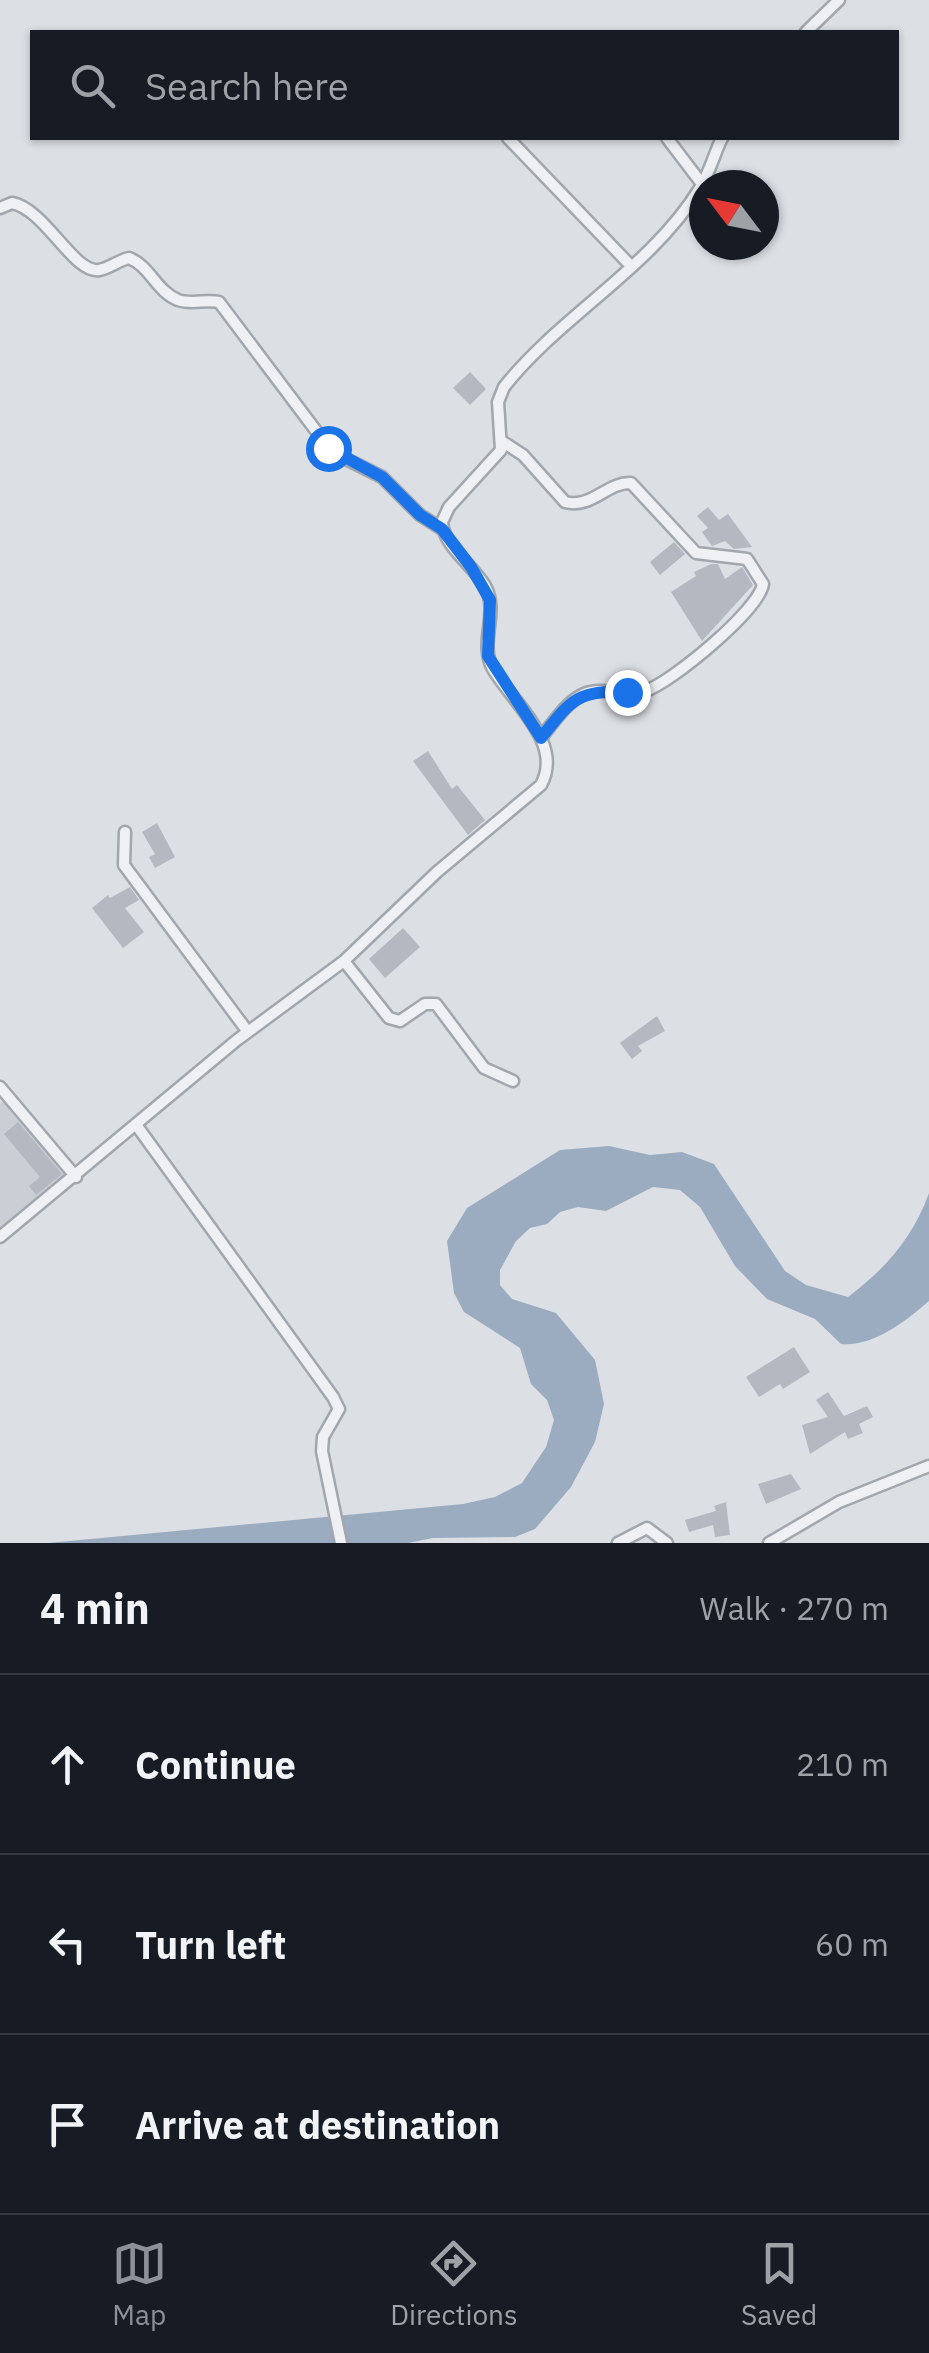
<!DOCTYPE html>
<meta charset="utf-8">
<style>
body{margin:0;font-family:"IBM Plex Sans",sans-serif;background:#242831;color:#f1f3f6}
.compass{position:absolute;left:689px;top:170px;width:90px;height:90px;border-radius:50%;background:#171b24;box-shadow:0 2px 8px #0004;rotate:302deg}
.stop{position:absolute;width:30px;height:30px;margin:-22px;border:8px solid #1a73e8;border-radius:50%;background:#fff}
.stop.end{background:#1a73e8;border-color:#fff;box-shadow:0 2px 10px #0008}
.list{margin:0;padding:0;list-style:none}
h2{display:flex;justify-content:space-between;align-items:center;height:130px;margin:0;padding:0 40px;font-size:42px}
h2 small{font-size:32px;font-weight:400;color:#9ea1a6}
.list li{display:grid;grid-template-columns:65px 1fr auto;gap:30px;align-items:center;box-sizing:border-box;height:180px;padding:0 40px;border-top:2px solid #363941}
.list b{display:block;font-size:38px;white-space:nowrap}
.list em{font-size:32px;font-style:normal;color:#9ea1a6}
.icon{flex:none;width:55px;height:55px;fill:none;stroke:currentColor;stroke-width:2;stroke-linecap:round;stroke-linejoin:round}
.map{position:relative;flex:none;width:929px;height:1543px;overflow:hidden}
.search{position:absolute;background:#171b24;box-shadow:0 2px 8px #0004;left:30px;right:30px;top:30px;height:110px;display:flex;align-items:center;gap:25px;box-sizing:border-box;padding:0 35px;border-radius:0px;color:#9ea1a6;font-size:38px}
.sheet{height:670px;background:#171b24}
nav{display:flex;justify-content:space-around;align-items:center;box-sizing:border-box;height:140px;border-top:2px solid #363941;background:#171b24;font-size:28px;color:#9ea1a6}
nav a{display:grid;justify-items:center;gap:5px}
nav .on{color:#8c9099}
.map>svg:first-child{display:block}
.built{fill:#cbced5}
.water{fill:#9bacc1}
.building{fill:#b4b9c1}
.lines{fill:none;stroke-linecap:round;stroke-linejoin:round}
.street-casing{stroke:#a2a6ad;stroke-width:15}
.street{stroke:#eef0f3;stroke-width:10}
.route{stroke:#1a73e8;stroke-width:12}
</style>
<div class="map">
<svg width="929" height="1543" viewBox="0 0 929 1543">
<rect width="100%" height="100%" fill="#dcdfe4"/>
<path class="built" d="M 3,1101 L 71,1177 L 0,1232 L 0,1103 Z"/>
<path class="water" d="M 609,1146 L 650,1155 L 682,1152 L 714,1164 L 785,1271 L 806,1285 L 848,1297 C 885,1269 913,1238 929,1193 L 929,1301 C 906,1321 873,1347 841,1344 L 815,1319 L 767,1299 L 735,1266 L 700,1207 L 680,1190 L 653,1187 L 606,1211 L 578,1207 L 560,1212 L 547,1224 L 530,1228 L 516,1241 L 500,1270 L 500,1285 L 512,1299 L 556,1313 L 595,1360 L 604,1404 L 595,1442 L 571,1487 L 535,1529 L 515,1537 L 433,1538 L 408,1543 L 48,1543 L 463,1504 L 495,1497 L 522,1483 L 546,1447 L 554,1420 L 547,1400 L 531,1384 L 520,1348 L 464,1312 L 454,1293 L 447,1241 L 467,1208 L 560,1150 Z"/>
<path class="building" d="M 470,372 L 486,389 L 470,405 L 453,388 Z
M 708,507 L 719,520 L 728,514 L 752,547 L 734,549 L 725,541 L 712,546 L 702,532 L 708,528 L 697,516 Z
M 674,542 L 685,554 L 660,575 L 650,562 Z
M 711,564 L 718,564 L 725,579 L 742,567 L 753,585 L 702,641 L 671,592 L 696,576 L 694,572 Z
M 428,751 L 452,789 L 457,785 L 485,820 L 468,835 L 413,761 Z
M 157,823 L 175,857 L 155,868 L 149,857 L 155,854 L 142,832 Z
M 130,887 L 139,900 L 125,908 L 144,932 L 123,948 L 92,908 L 108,895 L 110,898 Z
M 403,928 L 420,947 L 385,978 L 369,959 Z
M 657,1016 L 665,1031 L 638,1046 L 642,1051 L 632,1059 L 620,1043 Z
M 18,1122 L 62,1174 L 36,1195 L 29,1186 L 40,1177 L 4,1134 Z
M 794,1347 L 810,1372 L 783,1389 L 780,1384 L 759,1397 L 746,1377 Z
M 828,1392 L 844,1416 L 867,1406 L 873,1417 L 859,1424 L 863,1433 L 848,1439 L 845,1432 L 810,1454 L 802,1425 L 828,1417 L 816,1400 Z
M 791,1474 L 801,1489 L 766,1504 L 758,1484 Z
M 726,1502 L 730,1535 L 715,1537 L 713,1525 L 689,1532 L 685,1520 L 716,1511 L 714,1506 Z"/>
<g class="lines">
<defs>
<path id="street" d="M 806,32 L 839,0
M 508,138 L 631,266
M 667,138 L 702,184
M 0,208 L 12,203 C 45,209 74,274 99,270 C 110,268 119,260 129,258 C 150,266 156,291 178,300 C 192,305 205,299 219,302 L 332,452 L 382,477 L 420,515 L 442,529
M 503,442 L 523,455 L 565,502 C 592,509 607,482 631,483 L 696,553 L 747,559 L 763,584 C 759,610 671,683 645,691 C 626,697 603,686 584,694 C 566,702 553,723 541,738
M 125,832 L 124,865 L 248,1032
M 344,961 L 389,1018 L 400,1021 L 425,1004 L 436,1004 L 484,1068 L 513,1081
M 0,1087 L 76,1177
M 137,1126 L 333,1397 L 339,1409 L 323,1437 L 322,1451 L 341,1543
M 0,1237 L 237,1040 L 344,961 L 437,872 L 541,785 C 564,743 513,703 493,669 C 478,642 500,613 485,586 C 473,565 444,547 442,522 L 449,507 L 501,450 L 498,402 L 504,387 C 561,315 651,268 700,188 C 710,172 714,154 722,138
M 618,1543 L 647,1528 L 667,1543
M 769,1543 L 839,1502 L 929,1466"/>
</defs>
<use href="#street" class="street-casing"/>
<use href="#street" class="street"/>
</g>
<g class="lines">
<path class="route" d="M 328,448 L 382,477 L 420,515 L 442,529 L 471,567 L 490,600 L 488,656 L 541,738 C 571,700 577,690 627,692"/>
</g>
</svg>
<svg class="compass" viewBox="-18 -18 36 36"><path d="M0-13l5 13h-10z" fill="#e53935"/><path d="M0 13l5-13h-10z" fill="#9ea1a6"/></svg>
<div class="stop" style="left:328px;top:448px"></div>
<div class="stop end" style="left:627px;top:692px"></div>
<div class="search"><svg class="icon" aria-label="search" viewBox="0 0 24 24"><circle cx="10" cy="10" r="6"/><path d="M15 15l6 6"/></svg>Search here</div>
</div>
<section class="sheet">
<h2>4 min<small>Walk · 270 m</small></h2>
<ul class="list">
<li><svg class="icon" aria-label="ahead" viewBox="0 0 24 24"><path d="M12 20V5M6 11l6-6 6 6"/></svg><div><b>Continue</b></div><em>210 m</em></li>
<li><svg class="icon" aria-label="left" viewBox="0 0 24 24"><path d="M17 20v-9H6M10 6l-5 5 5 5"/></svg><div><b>Turn left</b></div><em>60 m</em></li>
<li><svg class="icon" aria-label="arrive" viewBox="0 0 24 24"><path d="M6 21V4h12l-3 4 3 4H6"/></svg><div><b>Arrive at destination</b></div></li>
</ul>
</section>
<nav>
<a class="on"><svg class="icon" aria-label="map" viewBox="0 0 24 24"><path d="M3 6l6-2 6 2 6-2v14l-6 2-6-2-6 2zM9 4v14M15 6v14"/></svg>Map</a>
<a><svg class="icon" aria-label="directions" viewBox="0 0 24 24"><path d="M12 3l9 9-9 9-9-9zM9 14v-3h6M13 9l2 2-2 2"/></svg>Directions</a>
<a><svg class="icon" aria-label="saved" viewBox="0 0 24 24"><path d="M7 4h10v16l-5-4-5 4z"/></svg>Saved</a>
</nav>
